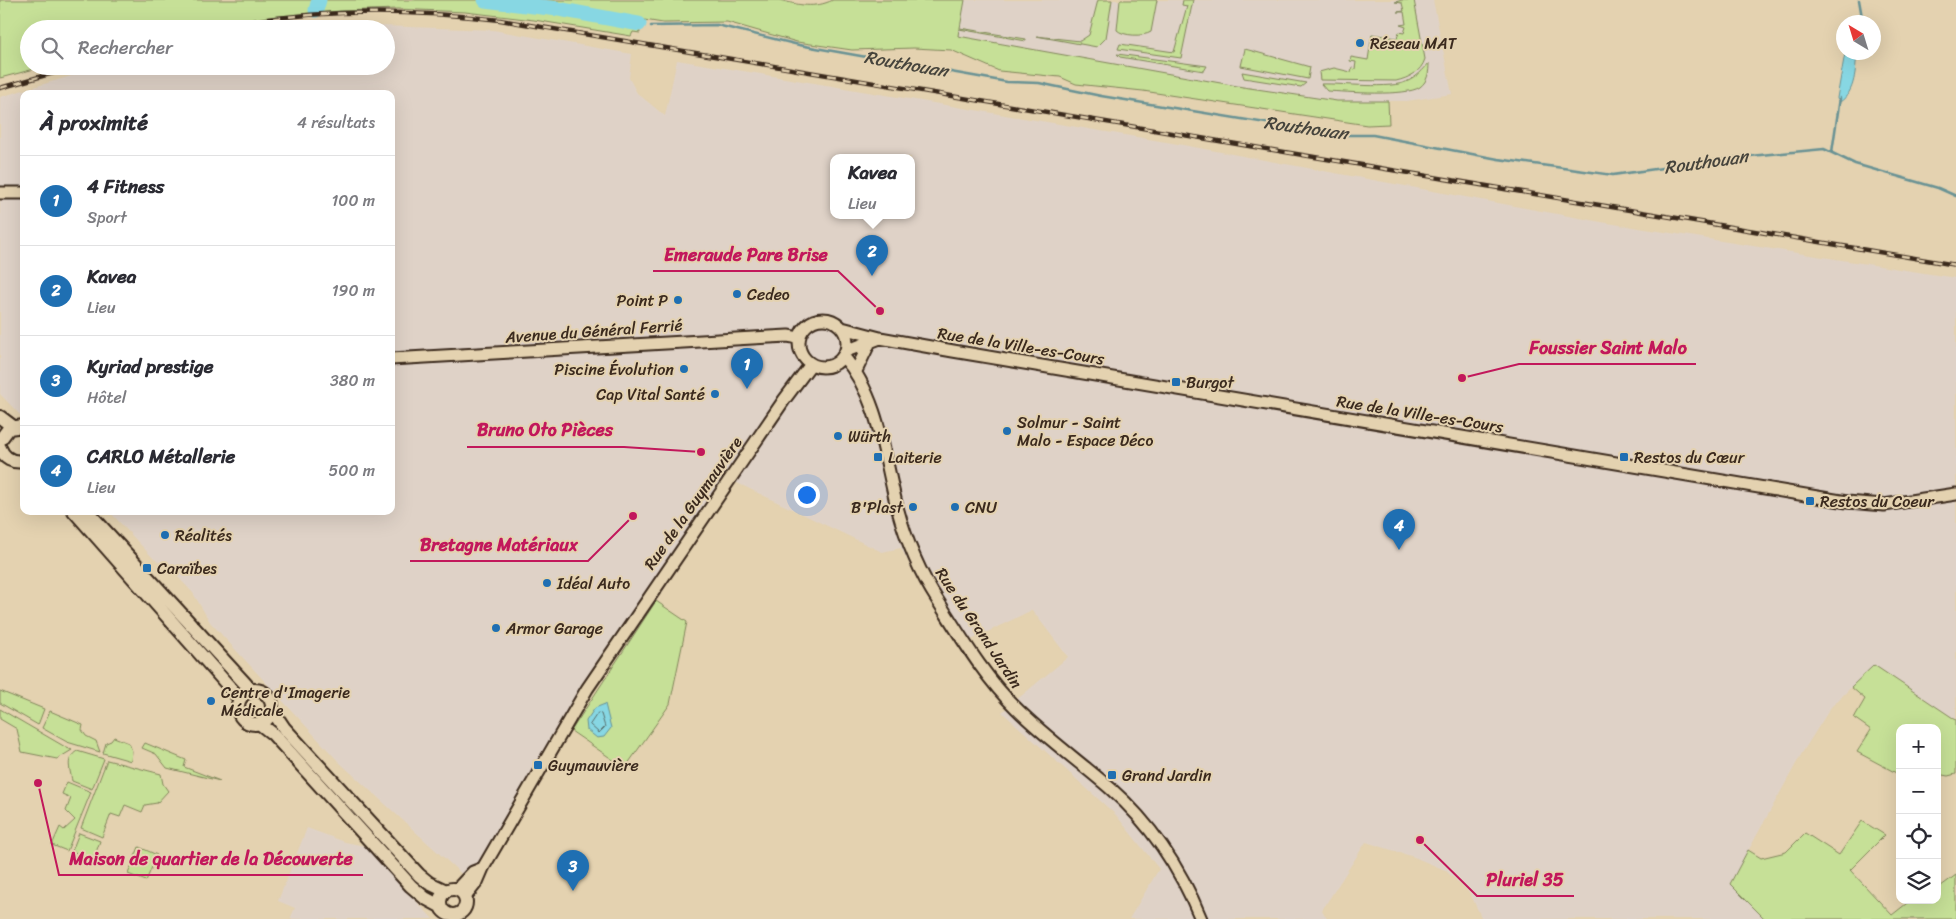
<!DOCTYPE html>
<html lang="fr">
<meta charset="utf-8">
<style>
body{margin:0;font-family:Sriracha,sans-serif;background:#f7f7f7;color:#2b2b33}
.controls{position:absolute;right:15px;bottom:15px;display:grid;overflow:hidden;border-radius:10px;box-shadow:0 5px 20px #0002}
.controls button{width:45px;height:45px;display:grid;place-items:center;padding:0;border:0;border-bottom:1px solid #e1e1e2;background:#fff;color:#2b2b33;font:25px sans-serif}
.compass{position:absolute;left:1836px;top:15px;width:45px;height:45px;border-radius:50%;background:#fff;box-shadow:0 5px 20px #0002;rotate:322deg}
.you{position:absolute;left:806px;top:494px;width:18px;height:18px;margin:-12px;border:4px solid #fff;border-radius:50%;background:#1a73e8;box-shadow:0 0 0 8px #1a73e833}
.badge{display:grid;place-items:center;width:32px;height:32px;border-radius:50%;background:#1f6fb2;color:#fff;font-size:16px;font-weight:700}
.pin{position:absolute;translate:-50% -41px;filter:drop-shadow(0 1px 2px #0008)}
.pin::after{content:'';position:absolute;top:26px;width:18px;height:15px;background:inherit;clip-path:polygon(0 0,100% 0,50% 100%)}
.popup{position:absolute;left:830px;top:154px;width:85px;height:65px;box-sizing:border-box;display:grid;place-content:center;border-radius:10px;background:#fff;filter:drop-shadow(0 1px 4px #0005);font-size:16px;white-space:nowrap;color:#7c7c81}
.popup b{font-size:19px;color:#2b2b33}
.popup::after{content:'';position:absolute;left:50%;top:100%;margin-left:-10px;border:10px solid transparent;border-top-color:#fff}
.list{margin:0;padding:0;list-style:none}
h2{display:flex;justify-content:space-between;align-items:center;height:65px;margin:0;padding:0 20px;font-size:21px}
h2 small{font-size:16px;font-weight:400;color:#7c7c81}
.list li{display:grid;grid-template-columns:32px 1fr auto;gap:15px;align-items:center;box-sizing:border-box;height:90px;padding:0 20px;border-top:1px solid #e1e1e2}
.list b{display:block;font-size:19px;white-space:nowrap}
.list p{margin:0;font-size:16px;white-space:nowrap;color:#7c7c81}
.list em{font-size:16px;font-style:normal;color:#7c7c81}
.icon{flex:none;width:28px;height:28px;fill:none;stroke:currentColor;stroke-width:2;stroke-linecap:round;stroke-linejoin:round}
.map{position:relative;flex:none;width:1956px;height:919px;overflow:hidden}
.search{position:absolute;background:#fff;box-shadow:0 5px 20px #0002;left:20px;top:20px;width:375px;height:55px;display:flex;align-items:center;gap:12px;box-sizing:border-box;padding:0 18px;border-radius:28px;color:#7c7c81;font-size:19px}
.panel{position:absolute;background:#fff;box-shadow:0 5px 20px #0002;left:20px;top:90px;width:375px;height:425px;border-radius:10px}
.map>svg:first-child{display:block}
.built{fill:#dfd2c7;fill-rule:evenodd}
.green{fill:#c6e097;stroke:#80855a}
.water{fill:#87d7e3;stroke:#699294}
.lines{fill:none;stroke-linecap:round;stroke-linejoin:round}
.shore{stroke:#596f6d;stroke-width:1}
.stream{stroke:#699294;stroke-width:2.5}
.river{stroke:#87d7e3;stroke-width:15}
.secondary-casing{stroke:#3b2a1e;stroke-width:15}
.primary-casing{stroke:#3b2a1e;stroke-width:16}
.secondary{stroke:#e4d2b0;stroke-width:11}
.primary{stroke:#e4d2b0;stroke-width:12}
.rail-casing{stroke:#3b2a1e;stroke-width:4.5}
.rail{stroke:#e4d2b0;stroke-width:2.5;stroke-dasharray:8;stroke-linecap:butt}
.poi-dot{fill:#1f6fb2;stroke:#e4d2b0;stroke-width:2}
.labels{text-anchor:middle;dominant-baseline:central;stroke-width:4;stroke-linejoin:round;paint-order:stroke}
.poi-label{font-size:16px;fill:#3b2a1e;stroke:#e4d2b0;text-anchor:start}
.street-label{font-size:16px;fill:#3b2a1e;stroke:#e4d2b0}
.water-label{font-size:18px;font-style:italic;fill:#46443c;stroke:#e4d2b0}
.leader{fill:none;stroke:#c2185b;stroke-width:2}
.callout-dot{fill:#c2185b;stroke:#e4d2b0;stroke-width:2}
.callout-label{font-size:18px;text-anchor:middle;font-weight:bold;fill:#c2185b;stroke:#e4d2b0;stroke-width:4;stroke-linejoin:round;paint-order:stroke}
</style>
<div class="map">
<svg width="1956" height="919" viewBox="0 0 1956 919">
<rect width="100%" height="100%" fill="#e4d2b0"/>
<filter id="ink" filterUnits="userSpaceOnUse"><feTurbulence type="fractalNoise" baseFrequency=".02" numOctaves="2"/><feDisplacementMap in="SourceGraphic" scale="10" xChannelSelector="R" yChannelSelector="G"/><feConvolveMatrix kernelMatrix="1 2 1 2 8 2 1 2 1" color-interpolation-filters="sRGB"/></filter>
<g filter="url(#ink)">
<path class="built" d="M 965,0 L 1433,0 L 1452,94 L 1407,101 L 1337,101 L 1243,87 L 957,36 Z
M 353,25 L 493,30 L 632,54 L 629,78 L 637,93 L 665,116 L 677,60 L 1172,143 L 1601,222 L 1956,278 L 1956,720 L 1874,665 L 1831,707 L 1802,753 L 1730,884 L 1765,919 L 1482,919 L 1470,893 L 1445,870 L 1414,857 L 1366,842 L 1322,910 L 1327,919 L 1129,919 L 1159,869 L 1116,815 L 1002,712 L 1068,657 L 1032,610 L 959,646 L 924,592 L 901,548 L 882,552 L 733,481 L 645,612 L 570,728 L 477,888 L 339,762 L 210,622 L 193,593 L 177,576 L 153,558 L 109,511 L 391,511 L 391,94 L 24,94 L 24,419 L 0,394 L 0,97 L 105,66 L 386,66 L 386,29 L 316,29 ZM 833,157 L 911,157 L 911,215 L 833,215 Z
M 307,828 L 345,842 L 365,846 L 433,919 L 290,919 L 295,908 L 278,901 Z"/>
<path class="green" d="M 0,0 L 779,0 C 799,5 814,9 833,0 L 965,0 L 960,28 L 1026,39 L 1026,41 L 959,29 L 958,36 L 1243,87 L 1337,101 L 1388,101 L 1389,124 L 1367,125 L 1143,91 L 1076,84 L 1060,77 L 999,71 L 951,50 L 914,48 L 852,50 L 797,42 L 727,22 L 663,23 L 638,19 L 640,33 L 633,32 L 631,36 L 534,20 L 465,12 L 397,9 L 341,11 L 268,17 L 190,29 L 29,29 L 29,66 L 46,66 L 0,78 Z
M 1098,0 L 1112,0 L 1106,38 L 1097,47 L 1036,36 L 1080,41 L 1089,35 Z
M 1120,0 L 1157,0 L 1151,32 C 1143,37 1123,36 1117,30 Z
M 1183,0 L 1193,0 L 1181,58 L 1118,49 L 1120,44 L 1174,52 L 1187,6 L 1182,5 Z
M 1402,0 L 1414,0 L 1425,59 C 1421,72 1409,78 1396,81 L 1320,80 L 1319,72 L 1334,68 L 1351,72 L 1352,68 L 1355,69 L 1356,62 L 1350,61 L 1351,57 L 1368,60 L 1372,34 L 1397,38 L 1399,32 L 1404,33 L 1406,27 L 1400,25 L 1406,24 L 1404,12 L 1397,12 L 1404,11 L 1402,3 L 1395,2 Z
M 1245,49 L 1310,67 L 1308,79 L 1241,66 Z
M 1117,54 L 1207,66 L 1204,71 L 1120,57 Z
M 1429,63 C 1429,72 1428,81 1420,87 C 1406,97 1346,92 1327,91 L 1321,84 C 1342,83 1391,90 1408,81 C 1417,77 1423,70 1429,63 Z
M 1242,72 L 1306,83 L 1301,87 L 1244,78 Z
M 656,601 L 687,622 L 670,704 L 625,768 L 571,731 Z
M 1874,665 L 1956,720 L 1956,774 L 1948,776 L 1937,774 L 1937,728 L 1900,728 L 1900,775 L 1857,752 L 1871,730 L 1854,718 L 1865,699 L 1851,687 Z
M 0,691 L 44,709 L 38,725 L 0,703 Z
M 0,709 L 67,748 L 72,750 L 57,759 L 22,752 L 17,729 L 0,719 Z
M 50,711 L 83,725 L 82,730 L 86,736 L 96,741 L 100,752 L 67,742 L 42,728 Z
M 114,737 L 129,743 L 132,751 L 131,761 L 103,753 L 106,743 L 111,741 Z
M 145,743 L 186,760 L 184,767 L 220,781 L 167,768 L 156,754 L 142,748 Z
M 77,751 L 104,759 L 92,789 L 72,781 C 70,768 65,759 77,751 Z
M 107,760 L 161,774 L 163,784 L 168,791 L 157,803 L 145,805 L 142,812 L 125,805 L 120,817 L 111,814 L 102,837 L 81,828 Z
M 67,782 L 91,792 L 67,851 L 52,845 L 60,827 L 64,830 L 75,820 L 66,811 L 71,798 L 62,794 Z
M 1862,821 L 1885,835 L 1850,870 L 1892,915 L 1911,900 L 1937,900 L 1937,889 L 1956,875 L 1956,919 L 1765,919 L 1730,884 L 1748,850 L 1761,858 L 1786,852 L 1805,833 L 1839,855 Z
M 79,833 L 100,841 L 93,861 L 72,851 Z
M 139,847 L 157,855 L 146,881 L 128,874 Z"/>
<path class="water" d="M 1845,53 L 1857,53 C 1855,70 1856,91 1840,102 L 1837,98 Z
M 605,704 L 611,728 L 604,737 L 597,738 L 587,730 L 586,721 L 595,708 Z"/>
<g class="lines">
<path class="shore" d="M 598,713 L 601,714 L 605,727 L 599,733 L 590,725 Z"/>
<path class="stream" d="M 1857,22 L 1862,17 L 1859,0
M 651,26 L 717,25 L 799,45 L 1007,82 L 1039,83 L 1101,96 L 1339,135 L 1373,135 L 1498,159 L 1613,175 L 1740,157 L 1824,149 L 1855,164 L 1938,188 L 1956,196
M 1832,152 L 1840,98"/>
<path class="river" d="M 485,0 L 558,9 L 639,24
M 316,10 L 319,0"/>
<defs>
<path id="secondary" d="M 0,193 L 24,193
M799 343a24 24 0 1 1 48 0a24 24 0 1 1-48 0Z
M 842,328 L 880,338 L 953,351 L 1847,502 L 1884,505 L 1956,494
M 846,351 L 880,338
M 843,356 C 879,397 884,456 897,507 C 906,540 919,572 938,601 C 961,637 985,678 1016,708 C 1045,737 1080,762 1111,789 C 1151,824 1181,870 1201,919
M 391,359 L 788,336 L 799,338
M 856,371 L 869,344
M 457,889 L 473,872 L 483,868
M 465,897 L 477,882 L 483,868 L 587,689 L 784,400 L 811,364"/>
<path id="primary" d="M 0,417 L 12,426
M 0,440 L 9,428 L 24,426
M 0,448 C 4,459 13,463 24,461
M 74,511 L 240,699
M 87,511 L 251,690
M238 707a17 17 0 1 1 34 0a17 17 0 1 1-34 0Z
M 272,710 L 284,728 L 419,875 L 429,883 L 446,891
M 259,723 L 273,734 L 411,886 L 425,898 L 440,906
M440 902a13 13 0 1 1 26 0a13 13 0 1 1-26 0Z"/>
</defs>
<use href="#secondary" class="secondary-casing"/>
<use href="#primary" class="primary-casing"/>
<use href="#secondary" class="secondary"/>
<use href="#primary" class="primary"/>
<defs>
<path id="rail" d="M 210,29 C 304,9 404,9 500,20 L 1956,265
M 0,88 L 78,66"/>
</defs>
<use href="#rail" class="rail-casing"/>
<use href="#rail" class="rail"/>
</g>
</g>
<g class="poi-dot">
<circle cx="1360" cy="43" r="5"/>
<circle cx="737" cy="294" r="5"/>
<circle cx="678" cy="300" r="5"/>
<circle cx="684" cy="369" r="5"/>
<rect x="1171" y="377" width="10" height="10" rx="2.5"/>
<circle cx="715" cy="394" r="5"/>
<circle cx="1007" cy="431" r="5"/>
<circle cx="838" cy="436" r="5"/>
<rect x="873" y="452" width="10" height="10" rx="2.5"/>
<rect x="1619" y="452" width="10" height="10" rx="2.5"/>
<rect x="1805" y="496" width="10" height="10" rx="2.5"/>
<circle cx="913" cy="507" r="5"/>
<circle cx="955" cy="507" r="5"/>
<circle cx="165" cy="535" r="5"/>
<rect x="142" y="563" width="10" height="10" rx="2.5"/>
<circle cx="547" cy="583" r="5"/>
<circle cx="496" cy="628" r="5"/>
<circle cx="211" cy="701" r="5"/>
<rect x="533" y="760" width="10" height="10" rx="2.5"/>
<rect x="1107" y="770" width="10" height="10" rx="2.5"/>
</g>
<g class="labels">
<g class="poi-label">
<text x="1370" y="43">Réseau MAT</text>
<text x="747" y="294">Cedeo</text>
<text x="668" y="300" text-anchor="end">Point P</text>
<text x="674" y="369" text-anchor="end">Piscine Évolution</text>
<text x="1186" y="382">Burgot</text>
<text x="705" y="394" text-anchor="end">Cap Vital Santé</text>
<text x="1017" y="422">Solmur - Saint<tspan x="1017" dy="18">Malo - Espace Déco</tspan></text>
<text x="848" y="436">Würth</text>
<text x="888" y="457">Laiterie</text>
<text x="1634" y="457">Restos du Cœur</text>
<text x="1820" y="501">Restos du Coeur</text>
<text x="903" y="507" text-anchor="end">B'Plast</text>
<text x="965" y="507">CNU</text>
<text x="175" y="535">Réalités</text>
<text x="157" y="568">Caraïbes</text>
<text x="557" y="583">Idéal Auto</text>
<text x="506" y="628">Armor Garage</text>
<text x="221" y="692">Centre d'Imagerie<tspan x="221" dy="18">Médicale</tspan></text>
<text x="548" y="765">Guymauvière</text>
<text x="1122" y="775">Grand Jardin</text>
</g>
<g class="street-label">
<text transform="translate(594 331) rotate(-4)">Avenue du Général Ferrié</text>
<text transform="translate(1021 346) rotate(9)">Rue de la Ville-es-Cours</text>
<text transform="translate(1420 414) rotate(9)">Rue de la Ville-es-Cours</text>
<text transform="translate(693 503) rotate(-55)">Rue de la Guymauvière</text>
<text transform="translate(979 628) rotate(56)">Rue du Grand Jardin</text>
</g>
<g class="water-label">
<text transform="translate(906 64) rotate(10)">Routhouan</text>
<text transform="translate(1306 128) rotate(8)">Routhouan</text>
<text transform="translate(1706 162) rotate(-8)">Routhouan</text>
</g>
</g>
<path class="leader" d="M880 311L838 271H653M1462 378L1519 364H1696M701 452L624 447H467M633 516L588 561H410M38 783L59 875H363M1420 840L1477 896H1574"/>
<g class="callout-dot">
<circle cx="880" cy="311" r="5"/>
<circle cx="1462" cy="378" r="5"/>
<circle cx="701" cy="452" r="5"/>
<circle cx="633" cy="516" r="5"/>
<circle cx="38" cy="783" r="5"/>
<circle cx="1420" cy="840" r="5"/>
</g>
<g class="callout-label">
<text x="746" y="261">Emeraude Pare Brise</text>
<text x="1608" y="354">Foussier Saint Malo</text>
<text x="545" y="436">Bruno Oto Pièces</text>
<text x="499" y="551">Bretagne Matériaux</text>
<text x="211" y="865">Maison de quartier de la Découverte</text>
<text x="1525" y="886">Pluriel 35</text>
</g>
</svg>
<div class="controls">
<button>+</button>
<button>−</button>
<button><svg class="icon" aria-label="locate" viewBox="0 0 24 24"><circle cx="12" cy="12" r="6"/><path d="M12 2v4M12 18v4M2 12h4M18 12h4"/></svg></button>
<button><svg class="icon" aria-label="layers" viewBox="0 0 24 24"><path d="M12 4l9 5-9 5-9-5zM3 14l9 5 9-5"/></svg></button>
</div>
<svg class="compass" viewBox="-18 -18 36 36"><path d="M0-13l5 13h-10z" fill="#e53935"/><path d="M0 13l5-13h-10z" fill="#7c7c81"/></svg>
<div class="you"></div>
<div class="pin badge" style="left:747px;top:389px">1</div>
<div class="pin badge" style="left:872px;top:276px">2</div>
<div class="popup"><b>Kavea</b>Lieu</div>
<div class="pin badge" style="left:573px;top:891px">3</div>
<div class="pin badge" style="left:1399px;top:550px">4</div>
<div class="search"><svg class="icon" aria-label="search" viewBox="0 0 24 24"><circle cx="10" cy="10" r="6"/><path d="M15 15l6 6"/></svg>Rechercher</div>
<section class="panel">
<h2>À proximité<small>4 résultats</small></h2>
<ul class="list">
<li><span class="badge">1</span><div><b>4 Fitness</b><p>Sport</p></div><em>100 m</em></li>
<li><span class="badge">2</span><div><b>Kavea</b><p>Lieu</p></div><em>190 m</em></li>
<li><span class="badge">3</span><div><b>Kyriad prestige</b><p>Hôtel</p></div><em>380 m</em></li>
<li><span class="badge">4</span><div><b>CARLO Métallerie</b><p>Lieu</p></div><em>500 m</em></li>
</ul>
</section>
</div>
